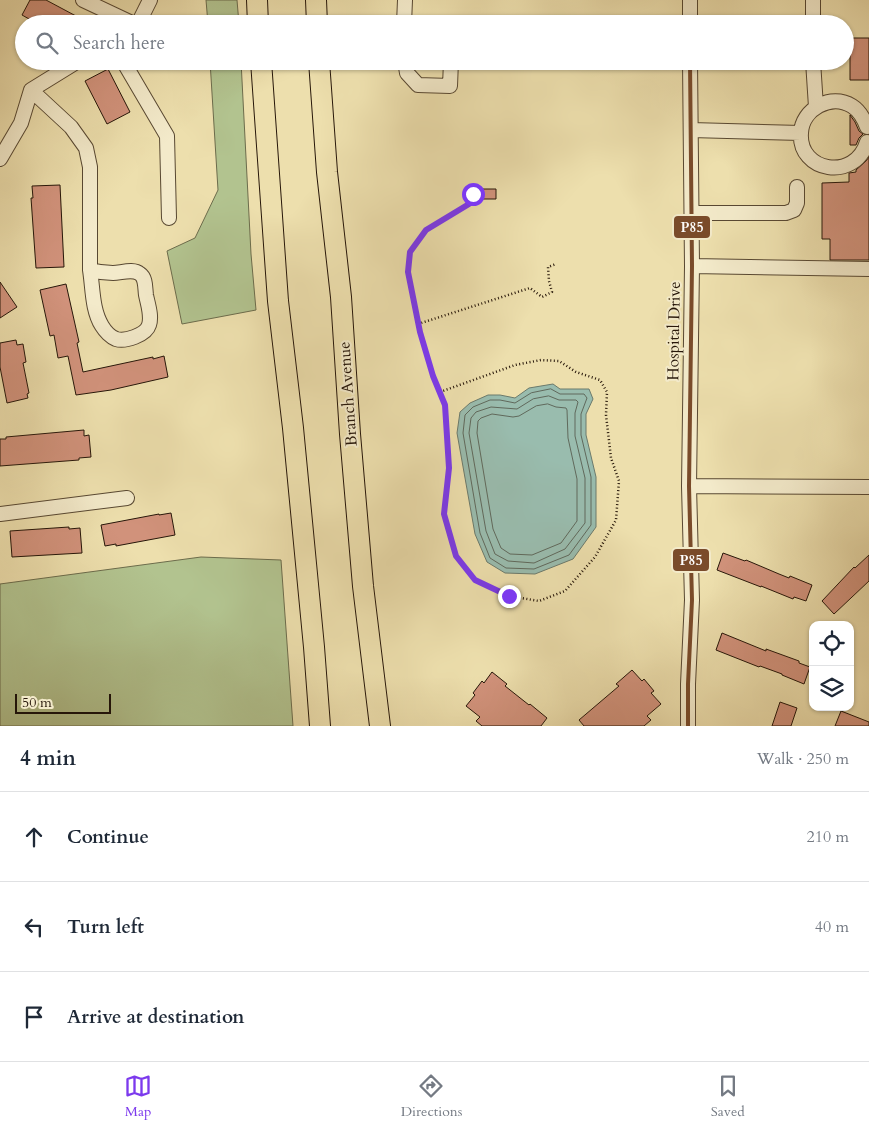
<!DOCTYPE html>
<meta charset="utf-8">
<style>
body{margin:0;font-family:Cardo,serif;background:#f6f6f7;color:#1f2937}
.controls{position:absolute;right:15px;bottom:15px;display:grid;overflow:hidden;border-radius:10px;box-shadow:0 1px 4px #0004}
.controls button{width:45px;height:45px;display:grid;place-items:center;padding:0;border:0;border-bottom:1px solid #e0e1e3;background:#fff;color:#1f2937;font:25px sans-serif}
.scale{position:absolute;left:15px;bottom:12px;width:96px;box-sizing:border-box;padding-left:5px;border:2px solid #261609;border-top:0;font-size:14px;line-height:18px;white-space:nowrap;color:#261609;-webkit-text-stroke:4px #f3eaca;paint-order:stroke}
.stop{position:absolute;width:15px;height:15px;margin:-11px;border:4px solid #7c3aed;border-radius:50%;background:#fff}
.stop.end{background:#7c3aed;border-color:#fff;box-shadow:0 1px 5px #0008}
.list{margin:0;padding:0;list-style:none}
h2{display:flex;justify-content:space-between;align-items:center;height:65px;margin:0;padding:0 20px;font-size:21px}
h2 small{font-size:16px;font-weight:400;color:#747a83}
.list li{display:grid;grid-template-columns:32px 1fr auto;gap:15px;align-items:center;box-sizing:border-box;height:90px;padding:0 20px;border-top:1px solid #e0e1e3}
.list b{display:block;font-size:19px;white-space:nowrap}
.list em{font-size:16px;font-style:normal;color:#747a83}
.icon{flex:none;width:28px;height:28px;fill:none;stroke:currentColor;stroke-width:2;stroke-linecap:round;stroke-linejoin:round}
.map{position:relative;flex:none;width:869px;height:726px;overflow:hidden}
.search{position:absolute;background:#fff;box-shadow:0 1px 4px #0004;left:15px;right:15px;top:15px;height:55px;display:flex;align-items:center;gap:12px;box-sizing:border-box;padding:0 18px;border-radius:28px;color:#747a83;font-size:19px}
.sheet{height:335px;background:#fff}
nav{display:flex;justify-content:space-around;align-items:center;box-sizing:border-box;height:70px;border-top:1px solid #e0e1e3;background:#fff;font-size:14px;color:#747a83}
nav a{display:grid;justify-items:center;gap:2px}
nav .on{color:#7c3aed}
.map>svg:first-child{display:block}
.green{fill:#b2c38f;stroke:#6c6c4c}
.water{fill:#99bcae;stroke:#6b7a6c}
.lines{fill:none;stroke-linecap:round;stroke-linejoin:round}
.shore{stroke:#60695c;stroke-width:1}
.building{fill:#d1927b;stroke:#261609}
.minor-casing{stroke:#584832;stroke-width:16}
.highway-casing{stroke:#261609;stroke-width:22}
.path{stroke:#261609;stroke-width:2.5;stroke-dasharray:1 2.5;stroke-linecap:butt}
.minor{stroke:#f3eaca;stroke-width:14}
.highway{stroke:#eddfad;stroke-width:20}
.bus-1-casing{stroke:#f3eaca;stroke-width:8}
.bus-1{stroke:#7a4b2a;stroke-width:4}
.route{stroke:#7c3aed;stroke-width:6}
.labels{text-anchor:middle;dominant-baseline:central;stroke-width:4;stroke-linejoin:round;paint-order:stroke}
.street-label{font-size:16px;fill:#261609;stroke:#f3eaca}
.line-badge{stroke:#f3eaca;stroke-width:2}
.badge-label{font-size:14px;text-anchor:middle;font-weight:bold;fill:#fff}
</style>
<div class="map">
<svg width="869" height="726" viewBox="0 0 869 726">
<rect width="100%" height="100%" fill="#eddfad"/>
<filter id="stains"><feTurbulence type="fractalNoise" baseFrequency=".004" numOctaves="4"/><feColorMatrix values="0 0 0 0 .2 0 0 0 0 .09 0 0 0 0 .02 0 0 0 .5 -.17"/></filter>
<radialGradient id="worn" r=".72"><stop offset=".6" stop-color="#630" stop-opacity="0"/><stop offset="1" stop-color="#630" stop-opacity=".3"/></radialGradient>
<path class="green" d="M 206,0 L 237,0 L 239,24 L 208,24 Z
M 210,61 L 241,61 L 251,254 L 256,310 L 182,324 L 167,251 L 195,238 L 218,190 Z
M 201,557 L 281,560 L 293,726 L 0,726 L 0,584 Z"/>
<path class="water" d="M 553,384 L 560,389 L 589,389 L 593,399 L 586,414 L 586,435 L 596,477 L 596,527 L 573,559 L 535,574 L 505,573 L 487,562 L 475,534 L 457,433 L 460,412 L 470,403 L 488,395 L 500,395 L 515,398 L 529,388 Z"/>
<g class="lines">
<path class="shore" d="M 551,389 L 560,394 L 584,394 L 587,398 L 581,414 L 581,435 L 591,477 L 591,525 L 569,555 L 534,569 L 506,568 L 490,558 L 480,533 L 463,433 L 465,415 L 473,407 L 490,400 L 500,400 L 515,403 L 531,393 Z
M 549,396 L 559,400 L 576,400 L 578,402 L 575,413 L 575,436 L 585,478 L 585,523 L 565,549 L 534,563 L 508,561 L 495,554 L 486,531 L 469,433 L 471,418 L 476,412 L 491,407 L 517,409 L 533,399 Z
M 548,404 L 556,407 L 566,408 L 567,410 L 568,438 L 577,479 L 577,521 L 561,543 L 532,555 L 510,554 L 501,548 L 493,529 L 477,433 L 478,421 L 481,418 L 492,414 L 513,417 L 519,416 L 536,406 Z"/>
</g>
<path class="building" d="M 30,0 L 46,0 L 91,24 L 38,24 L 22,15 Z
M 850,38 L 869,38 L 869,80 L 850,80 Z
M 108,69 L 130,112 L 107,124 L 85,81 Z
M 850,115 L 855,122 L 859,131 L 863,134 L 859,138 L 856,145 L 850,145 Z
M 869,157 L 869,260 L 830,260 L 830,239 L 822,239 L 822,183 L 849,182 L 849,173 L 856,172 L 856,170 L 866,161 Z
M 60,185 L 64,267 L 36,268 L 31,198 L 33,198 L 32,186 Z
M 481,189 L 496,189 L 496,199 L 481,199 Z
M 0,282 L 17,307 L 0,318 Z
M 66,284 L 79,342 L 77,343 L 83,372 L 153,357 L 153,359 L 164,356 L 168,377 L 111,390 L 76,395 L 68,356 L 58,358 L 54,335 L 50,336 L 40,290 Z
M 16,340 L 17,345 L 23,344 L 26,362 L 23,363 L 29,393 L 27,394 L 28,398 L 7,403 L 0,367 L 0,343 Z
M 84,430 L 84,436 L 89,435 L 91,457 L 79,458 L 79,460 L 0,466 L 0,439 L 6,439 L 6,437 Z
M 171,513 L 175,535 L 116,546 L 116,544 L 105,546 L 101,525 L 159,514 L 159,515 Z
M 69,527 L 69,529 L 80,528 L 82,553 L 12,557 L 10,531 Z
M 723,553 L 745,561 L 746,560 L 779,574 L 789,578 L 790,576 L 812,585 L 806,601 L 794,597 L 793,599 L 761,586 L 761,587 L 717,570 Z
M 869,555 L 869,581 L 834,614 L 822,601 L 854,567 L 855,568 Z
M 722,633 L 766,651 L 766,649 L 799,661 L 799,663 L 810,667 L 804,684 L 782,675 L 782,674 L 760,666 L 759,667 L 716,650 Z
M 632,670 L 642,681 L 644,679 L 654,691 L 651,693 L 661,704 L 647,716 L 651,720 L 644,726 L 584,726 L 579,720 L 619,686 L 616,684 Z
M 492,672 L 507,684 L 505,686 L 529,705 L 530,704 L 547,718 L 541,726 L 482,726 L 476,721 L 480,717 L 466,706 L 475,695 L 473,693 L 482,681 L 484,683 Z
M 780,702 L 797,708 L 791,726 L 772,726 Z
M 841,711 L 869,722 L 869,726 L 835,726 Z"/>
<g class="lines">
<defs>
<path id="minor" d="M 83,0 L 134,24
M 690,0 L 690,24
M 813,0 L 813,24
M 138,24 L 150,0
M 404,24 L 405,0
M 123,61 L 167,136 L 169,218
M 405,61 L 407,73 L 418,85 L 450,86 L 451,61
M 813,61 L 816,107
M 31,90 L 71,127 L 86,148 L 90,167 L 90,270
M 31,90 L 78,61
M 691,130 L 801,133
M 867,142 C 855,182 798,172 801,133 C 802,109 831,93 852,106 C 860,111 864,119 867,127
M 0,159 L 21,123 L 31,90
M 692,213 L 786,213 L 794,210 L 797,203 L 797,187
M 692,266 L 869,269
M 90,270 C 98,272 106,273 113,273 C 121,273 133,268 140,274 C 146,278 145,288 146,295 C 148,305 152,316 149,325 C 146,335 125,342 116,339 C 111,337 105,331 102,326 C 92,310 93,289 90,270 Z
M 689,486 L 869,487
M 0,514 L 127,498
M 688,726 L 688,684 L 692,600 L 689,486 L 692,266 L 690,61"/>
<path id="highway" d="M 257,0 L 258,24
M 316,0 L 317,24
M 261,61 L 278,301 L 293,428 L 314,647 L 320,726
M 319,61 L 327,172 L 341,297 L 350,434 L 363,586 L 380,726"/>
</defs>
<use href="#minor" class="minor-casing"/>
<use href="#highway" class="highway-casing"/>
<path class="path" d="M 418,324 L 530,288 L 542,297 L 552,292 L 549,281 L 548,267 L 556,264
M 440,392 L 515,365 L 541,360 L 559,361 L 576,372 L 600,380 L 607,392 L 606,415 L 611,458 L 619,481 L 616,520 L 595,557 L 565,591 L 539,601 L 509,596 L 475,580 L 456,556 L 444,514 L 449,468 L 445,405 L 433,376 L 420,332 L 408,272 L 410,252 L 426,231 L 469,204 L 473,194"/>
<use href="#minor" class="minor"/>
<use href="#highway" class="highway"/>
<defs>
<path id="bus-1" d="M 688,726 L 688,684 L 692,600 L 689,486 L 692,266 L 690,61"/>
</defs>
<use href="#bus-1" class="bus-1-casing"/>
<use href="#bus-1" class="bus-1"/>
</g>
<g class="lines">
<path class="route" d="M 473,194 L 469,204 L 426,230 L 410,252 L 408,272 L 420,332 L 433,376 L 445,405 L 449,468 L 444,514 L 456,556 L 475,580 L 509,596"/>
</g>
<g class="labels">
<g class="street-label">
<text transform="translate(674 331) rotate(-89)">Hospital Drive</text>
<text transform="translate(348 394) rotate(-94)">Branch Avenue</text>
</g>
</g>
<g class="line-badge">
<rect x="673" y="215" width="38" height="24" rx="5" fill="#7a4b2a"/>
<rect x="672" y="548" width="38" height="24" rx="5" fill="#7a4b2a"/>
</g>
<g class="badge-label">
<text x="692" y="232">P85</text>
<text x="691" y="565">P85</text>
</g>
<rect width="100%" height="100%" filter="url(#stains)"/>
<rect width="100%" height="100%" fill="url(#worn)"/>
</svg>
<div class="controls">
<button><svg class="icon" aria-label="locate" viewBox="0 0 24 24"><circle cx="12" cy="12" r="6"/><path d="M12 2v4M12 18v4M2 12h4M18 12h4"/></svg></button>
<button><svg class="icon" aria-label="layers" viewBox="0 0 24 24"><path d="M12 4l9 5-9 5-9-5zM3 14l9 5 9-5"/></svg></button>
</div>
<div class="scale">50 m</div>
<div class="stop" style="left:473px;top:194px"></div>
<div class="stop end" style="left:509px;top:596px"></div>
<div class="search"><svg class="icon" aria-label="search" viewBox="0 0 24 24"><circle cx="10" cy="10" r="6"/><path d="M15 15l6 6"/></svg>Search here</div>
</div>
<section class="sheet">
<h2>4 min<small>Walk · 250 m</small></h2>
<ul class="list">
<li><svg class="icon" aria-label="ahead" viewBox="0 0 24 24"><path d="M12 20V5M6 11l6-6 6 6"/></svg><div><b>Continue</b></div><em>210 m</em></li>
<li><svg class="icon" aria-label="left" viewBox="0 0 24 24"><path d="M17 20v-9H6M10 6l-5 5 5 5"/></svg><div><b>Turn left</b></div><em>40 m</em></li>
<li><svg class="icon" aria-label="arrive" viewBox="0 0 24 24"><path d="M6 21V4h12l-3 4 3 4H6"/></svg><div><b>Arrive at destination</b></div></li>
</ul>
</section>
<nav>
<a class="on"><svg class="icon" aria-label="map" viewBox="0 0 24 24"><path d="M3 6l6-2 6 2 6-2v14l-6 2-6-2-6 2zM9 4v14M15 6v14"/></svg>Map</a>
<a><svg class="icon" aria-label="directions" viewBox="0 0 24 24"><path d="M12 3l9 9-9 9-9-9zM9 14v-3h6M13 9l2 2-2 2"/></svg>Directions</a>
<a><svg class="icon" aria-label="saved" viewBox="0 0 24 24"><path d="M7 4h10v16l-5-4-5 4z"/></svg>Saved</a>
</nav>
